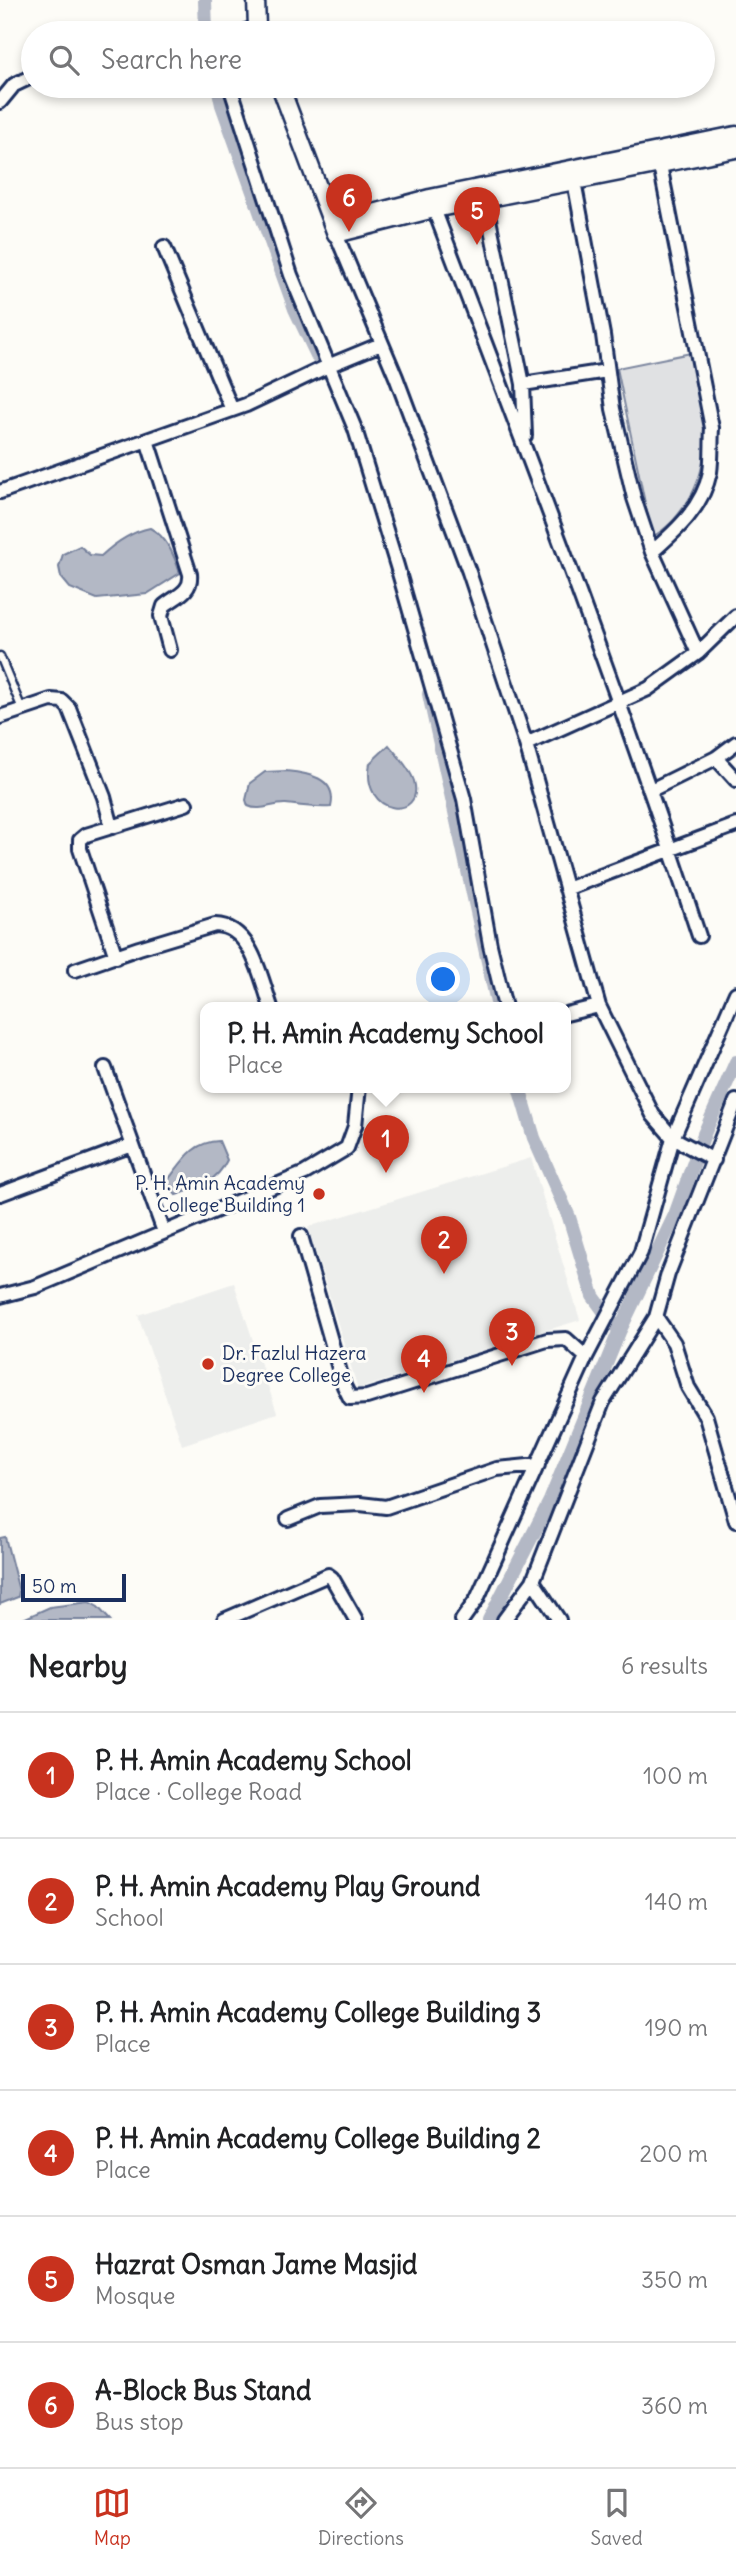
<!DOCTYPE html>
<meta charset="utf-8">
<style>
body{margin:0;font-family:Delius,sans-serif;background:#f2f2f2;color:#202124}
.scale{position:absolute;left:21px;bottom:18px;width:105px;box-sizing:border-box;padding-left:7px;border:4px solid #1b2f5e;border-top:0;font-size:19px;line-height:24px;white-space:nowrap;color:#1b2f5e;-webkit-text-stroke:5px #fdfcf7;paint-order:stroke}
.you{position:absolute;left:444px;top:980px;width:24px;height:24px;margin:-18px;border:5px solid #fff;border-radius:50%;background:#1a73e8;box-shadow:0 0 0 10px #1a73e833}
.badge{display:grid;place-items:center;width:46px;height:46px;border-radius:50%;background:#c8321e;color:#fff;font-size:23px;font-weight:700}
.pin{position:absolute;translate:-50% -58px;filter:drop-shadow(0 2px 4px #0008)}
.pin::after{content:'';position:absolute;top:37px;width:24px;height:21px;background:inherit;clip-path:polygon(0 0,100% 0,50% 100%)}
.popup{position:absolute;left:200px;top:1002px;width:371px;height:91px;box-sizing:border-box;display:grid;place-content:center;border-radius:14px;background:#fff;filter:drop-shadow(0 2px 5px #0005);font-size:23px;white-space:nowrap;color:#757577}
.popup b{font-size:26px;color:#202124}
.popup::after{content:'';position:absolute;left:50%;top:100%;margin-left:-14px;border:14px solid transparent;border-top-color:#fff}
.list{margin:0;padding:0;list-style:none}
h2{display:flex;justify-content:space-between;align-items:center;height:91px;margin:0;padding:0 28px;font-size:30px}
h2 small{font-size:23px;font-weight:400;color:#757577}
.list li{display:grid;grid-template-columns:46px 1fr auto;gap:21px;align-items:center;box-sizing:border-box;height:126px;padding:0 28px;border-top:2px solid #e0e0e0}
.list b{display:block;font-size:26px;white-space:nowrap}
.list p{margin:0;font-size:23px;white-space:nowrap;color:#757577}
.list em{font-size:23px;font-style:normal;color:#757577}
.icon{flex:none;width:38px;height:38px;fill:none;stroke:currentColor;stroke-width:2;stroke-linecap:round;stroke-linejoin:round}
.map{position:relative;flex:none;width:736px;height:1620px;overflow:hidden}
.search{position:absolute;background:#fff;box-shadow:0 4px 10px #0003;left:21px;right:21px;top:21px;height:77px;display:flex;align-items:center;gap:18px;box-sizing:border-box;padding:0 24px;border-radius:38px;color:#757577;font-size:26px}
.sheet{height:847px;background:#fff}
nav{display:flex;justify-content:space-around;align-items:center;box-sizing:border-box;height:98px;border-top:2px solid #e0e0e0;background:#fff;font-size:19px;color:#757577}
nav a{display:grid;justify-items:center;gap:4px}
nav .on{color:#c8321e}
.map>svg:first-child{display:block}
.built{fill:#edeeec}
.green{fill:#e0e1e3;stroke:#7e88a0;stroke-width:2}
.water{fill:#b3b8c5;stroke:#76819c;stroke-width:2}
.lines{fill:none;stroke-linecap:round;stroke-linejoin:round}
.canal{stroke:#b3b8c5;stroke-width:14}
.service-casing{stroke:#1b2f5e;stroke-width:11}
.minor-casing{stroke:#1b2f5e;stroke-width:18}
.tertiary-casing{stroke:#1b2f5e;stroke-width:21}
.service{stroke:#fdfcf7;stroke-width:6}
.minor{stroke:#fdfcf7;stroke-width:12}
.tertiary{stroke:#fdfcf7;stroke-width:16}
.poi-dot{fill:#c8321e;stroke:#fdfcf7;stroke-width:2.5}
.labels{text-anchor:middle;dominant-baseline:central;stroke-width:6;stroke-linejoin:round;paint-order:stroke}
.poi-label{font-size:19px;fill:#1b2f5e;stroke:#fdfcf7;text-anchor:end}
</style>
<div class="map">
<svg width="736" height="1620" viewBox="0 0 736 1620">
<rect width="100%" height="100%" fill="#fdfcf7"/>
<filter id="ink" filterUnits="userSpaceOnUse"><feTurbulence type="fractalNoise" baseFrequency=".0143" numOctaves="2"/><feDisplacementMap in="SourceGraphic" scale="14" xChannelSelector="R" yChannelSelector="G"/><feConvolveMatrix kernelMatrix="1 2 1 2 8 2 1 2 1" color-interpolation-filters="sRGB"/></filter>
<g filter="url(#ink)">
<path class="built" d="M 531,1158 L 580,1320 L 358,1389 L 308,1227 Z
M 234,1283 L 277,1413 L 182,1445 L 138,1315 Z"/>
<path class="green" d="M 691,353 C 702,405 718,456 686,504 C 676,518 667,529 652,537 L 617,368 Z"/>
<path class="water" d="M 150,528 C 167,537 174,555 180,573 L 147,594 L 97,599 L 70,588 L 61,577 L 59,567 L 63,554 L 80,546 L 90,555 L 101,556 C 115,543 130,532 150,528 Z
M 389,745 C 397,755 410,768 414,781 C 425,821 360,817 370,763 Z
M 286,771 C 306,773 338,777 331,807 C 315,808 302,806 286,804 C 273,803 261,812 248,806 L 246,800 L 250,783 L 265,772 Z
M 219,1141 L 227,1160 C 217,1182 198,1188 176,1195 L 170,1188 L 168,1180 C 183,1161 192,1142 219,1141 Z
M 5,1537 L 19,1591 L 18,1597 L 0,1604 L 0,1538 Z
M 89,1602 L 98,1607 L 110,1620 L 21,1620 L 50,1607 Z"/>
<g class="lines">
<path class="canal" d="M 205,0 L 206,33
M 218,86 L 222,105 L 295,309 L 325,372
M 429,694 L 498,1007
M 519,1087 L 534,1138 L 569,1217 L 593,1296 L 614,1325
M 489,1620 L 550,1501 L 619,1332 L 675,1215 L 704,1134 L 736,1062"/>
<defs>
<path id="service" d="M 0,656 L 22,709"/>
<path id="minor" d="M 240,33 L 257,27
M 230,86 L 291,275 L 355,429 L 397,566 L 464,799 L 490,945 L 505,1007
M 0,102 L 14,85 L 33,76
M 574,181 L 603,335 L 613,409 L 634,498 L 652,552 L 698,653
M 485,200 L 523,384 L 525,436
M 434,209 C 526,450 619,691 699,936
M 336,234 L 396,377 L 469,572 L 526,744 L 599,1006 L 653,1115 L 673,1138 L 714,1160
M 164,247 L 232,410
M 523,384 L 607,371
M 147,440 L 190,574 C 192,592 176,596 164,606 L 161,616 L 170,650
M 0,492 L 246,405 L 330,365 L 381,344
M 652,552 C 677,530 703,507 710,472 C 712,458 711,442 712,428 L 658,155
M 0,717 L 51,700 L 62,701 L 69,708 L 104,797 L 112,827
M 526,744 L 648,689 L 698,653 L 736,616
M 716,758 L 736,780
M 651,790 L 716,758 L 736,743
M 566,889 L 736,825
M 116,957 L 80,849 L 80,840 L 86,835 L 186,804
M 75,970 L 139,948 L 215,925 C 252,926 261,979 271,1007
M 566,1014 L 599,1006
M 105,1068 L 164,1232
M 0,1194 L 132,1145
M 301,1236 L 344,1386 L 350,1398 L 367,1397 L 547,1340 L 566,1339 L 586,1357
M 0,1296 L 35,1287 L 305,1173 L 347,1148 L 355,1126 L 359,1087
M 656,1317 L 674,1343 L 688,1387 L 706,1417 L 736,1521
M 288,1519 L 320,1506 L 360,1504 L 386,1507 L 497,1469 L 538,1465
M 533,1581 L 559,1620
M 224,1620 L 328,1575 L 332,1578 L 356,1620
M 462,1620 L 477,1599 L 586,1357 L 641,1252 L 673,1138 L 736,993
M 504,1620 L 533,1581 L 603,1402 L 656,1317 L 668,1274 L 736,1101"/>
<path id="tertiary" d="M 256,0 L 257,27 L 259,33
M 280,86 L 336,234 L 434,209 L 736,149
M 332,224 L 430,198 L 736,135"/>
</defs>
<use href="#service" class="service-casing"/>
<use href="#minor" class="minor-casing"/>
<use href="#tertiary" class="tertiary-casing"/>
<use href="#service" class="service"/>
<use href="#minor" class="minor"/>
<use href="#tertiary" class="tertiary"/>
</g>
</g>
<g class="poi-dot">
<circle cx="319" cy="1194" r="7"/>
<circle cx="208" cy="1364" r="7"/>
</g>
<g class="labels">
<g class="poi-label">
<text x="305" y="1183">P. H. Amin Academy<tspan x="305" dy="22">College Building 1</tspan></text>
<text x="222" y="1353" text-anchor="start">Dr. Fazlul Hazera<tspan x="222" dy="22">Degree College</tspan></text>
</g>
</g>
</svg>
<div class="scale">50 m</div>
<div class="you"></div>
<div class="pin badge" style="left:386px;top:1173px">1</div>
<div class="popup"><b>P. H. Amin Academy School</b>Place</div>
<div class="pin badge" style="left:444px;top:1274px">2</div>
<div class="pin badge" style="left:512px;top:1366px">3</div>
<div class="pin badge" style="left:424px;top:1393px">4</div>
<div class="pin badge" style="left:477px;top:245px">5</div>
<div class="pin badge" style="left:349px;top:232px">6</div>
<div class="search"><svg class="icon" aria-label="search" viewBox="0 0 24 24"><circle cx="10" cy="10" r="6"/><path d="M15 15l6 6"/></svg>Search here</div>
</div>
<section class="sheet">
<h2>Nearby<small>6 results</small></h2>
<ul class="list">
<li><span class="badge">1</span><div><b>P. H. Amin Academy School</b><p>Place · College Road</p></div><em>100 m</em></li>
<li><span class="badge">2</span><div><b>P. H. Amin Academy Play Ground</b><p>School</p></div><em>140 m</em></li>
<li><span class="badge">3</span><div><b>P. H. Amin Academy College Building 3</b><p>Place</p></div><em>190 m</em></li>
<li><span class="badge">4</span><div><b>P. H. Amin Academy College Building 2</b><p>Place</p></div><em>200 m</em></li>
<li><span class="badge">5</span><div><b>Hazrat Osman Jame Masjid</b><p>Mosque</p></div><em>350 m</em></li>
<li><span class="badge">6</span><div><b>A-Block Bus Stand</b><p>Bus stop</p></div><em>360 m</em></li>
</ul>
</section>
<nav>
<a class="on"><svg class="icon" aria-label="map" viewBox="0 0 24 24"><path d="M3 6l6-2 6 2 6-2v14l-6 2-6-2-6 2zM9 4v14M15 6v14"/></svg>Map</a>
<a><svg class="icon" aria-label="directions" viewBox="0 0 24 24"><path d="M12 3l9 9-9 9-9-9zM9 14v-3h6M13 9l2 2-2 2"/></svg>Directions</a>
<a><svg class="icon" aria-label="saved" viewBox="0 0 24 24"><path d="M7 4h10v16l-5-4-5 4z"/></svg>Saved</a>
</nav>
